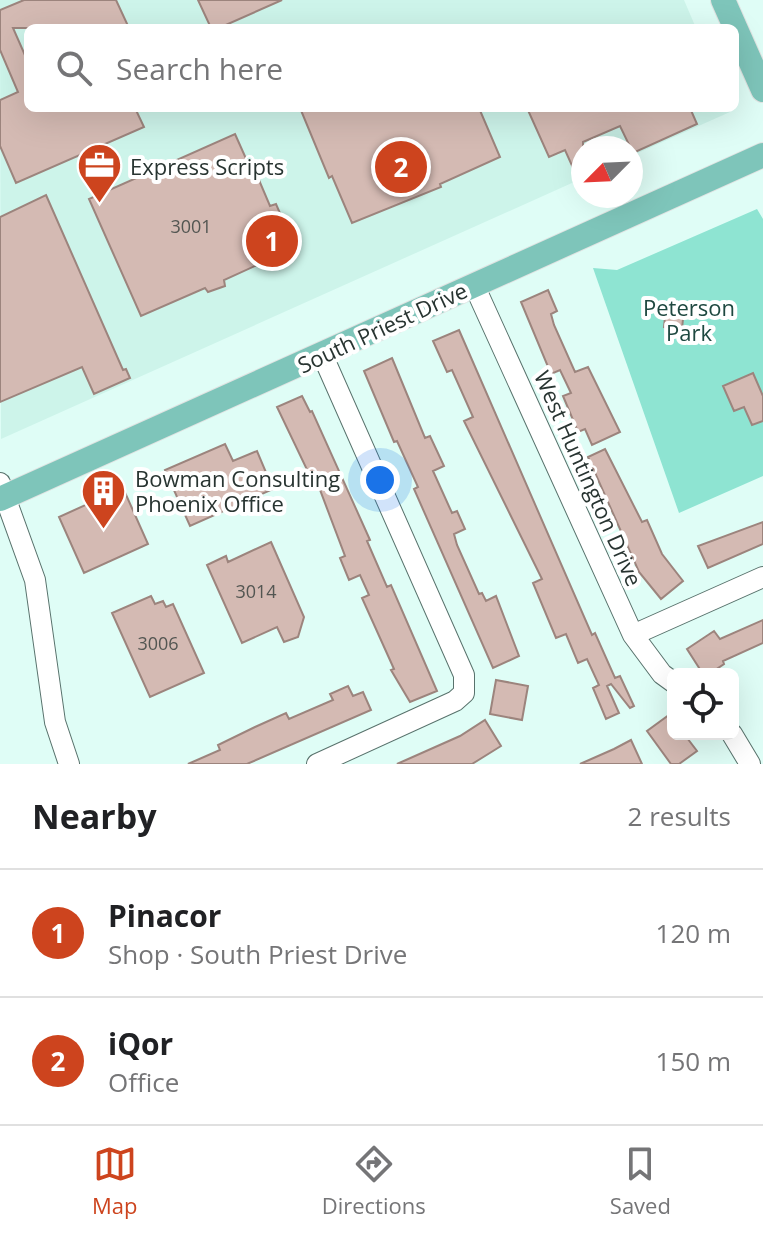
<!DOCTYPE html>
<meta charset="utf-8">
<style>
body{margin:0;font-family:"Open Sans",sans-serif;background:#f6f6f6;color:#202124}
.controls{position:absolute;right:24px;bottom:24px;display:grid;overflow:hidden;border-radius:12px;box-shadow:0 8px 32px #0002}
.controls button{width:72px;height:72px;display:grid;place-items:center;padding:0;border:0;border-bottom:2px solid #e0e0e0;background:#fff;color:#202124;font:40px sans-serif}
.compass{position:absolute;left:571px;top:136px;width:72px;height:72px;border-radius:50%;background:#fff;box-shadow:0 8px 32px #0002;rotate:246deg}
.you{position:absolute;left:380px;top:480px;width:28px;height:28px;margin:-20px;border:6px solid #fff;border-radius:50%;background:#1a73e8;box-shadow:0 0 0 12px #1a73e833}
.badge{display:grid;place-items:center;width:52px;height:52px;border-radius:50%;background:#cd441e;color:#fff;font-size:26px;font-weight:700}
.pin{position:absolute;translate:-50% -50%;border:4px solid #fff;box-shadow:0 2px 8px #0006}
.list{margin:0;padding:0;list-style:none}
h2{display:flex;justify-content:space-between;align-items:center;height:104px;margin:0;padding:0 32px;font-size:34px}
h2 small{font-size:26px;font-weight:400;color:#757577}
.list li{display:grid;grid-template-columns:52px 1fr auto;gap:24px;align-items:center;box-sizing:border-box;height:128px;padding:0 32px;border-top:2px solid #e0e0e0}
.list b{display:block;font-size:30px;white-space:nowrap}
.list p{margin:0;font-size:26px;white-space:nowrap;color:#757577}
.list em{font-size:26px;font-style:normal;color:#757577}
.icon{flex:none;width:44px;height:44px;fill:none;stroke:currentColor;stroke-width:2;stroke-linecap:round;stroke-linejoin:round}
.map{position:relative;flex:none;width:763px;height:764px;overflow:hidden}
.search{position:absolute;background:#fff;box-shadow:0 8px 32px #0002;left:24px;right:24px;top:24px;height:88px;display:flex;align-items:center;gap:20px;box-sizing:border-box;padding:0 28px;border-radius:12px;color:#757577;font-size:30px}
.sheet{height:360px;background:#fff}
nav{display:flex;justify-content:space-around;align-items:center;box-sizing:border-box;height:112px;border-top:2px solid #e0e0e0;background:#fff;font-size:22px;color:#757577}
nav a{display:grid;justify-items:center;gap:4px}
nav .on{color:#cd441e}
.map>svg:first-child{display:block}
.built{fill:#cdf4ea}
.green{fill:#8ee4d2}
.building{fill:#d4bab3;stroke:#9c847d;stroke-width:2}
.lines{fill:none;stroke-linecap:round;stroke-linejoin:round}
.minor-casing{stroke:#58726c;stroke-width:22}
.major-casing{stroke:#e1e3e2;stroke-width:26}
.minor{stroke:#fff;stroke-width:20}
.major{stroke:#7ec5ba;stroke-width:24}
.labels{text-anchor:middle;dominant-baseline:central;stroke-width:8;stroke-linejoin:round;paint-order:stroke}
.number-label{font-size:18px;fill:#535652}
.poi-label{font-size:22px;fill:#283431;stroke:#fff;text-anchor:start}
.park-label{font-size:22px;fill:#1e4840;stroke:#fff}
.street-label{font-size:22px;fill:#283431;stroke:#fff}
</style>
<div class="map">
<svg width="763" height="764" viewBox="0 0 763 764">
<rect width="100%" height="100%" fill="#dffdf6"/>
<path class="built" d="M 0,0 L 684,0 L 696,28 L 28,28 L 28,108 L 728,108 L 730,112 L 631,156 L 631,148 L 583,148 L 583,178 L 1,439 Z"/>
<path class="green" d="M 757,209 L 763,219 L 763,476 L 679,513 L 593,268 L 617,270 Z"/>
<path class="building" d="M 24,0 L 116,0 L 129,28 L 13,28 L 28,62 L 28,108 L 135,108 L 144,127 L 16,183 L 0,146 L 0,100 L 18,92 L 0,50 L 0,10 Z
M 198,0 L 282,0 L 219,28 L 211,28 Z
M 300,108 L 479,108 L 500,157 L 440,184 L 441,187 L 352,223 L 332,176 L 329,178 Z
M 527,108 L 690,108 L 697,124 L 633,153 L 620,126 L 583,142 L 583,190 L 565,150 L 549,157 Z
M 235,134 L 256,181 L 259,180 L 270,206 L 276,204 L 285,225 L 277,228 L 288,251 L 224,280 L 225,286 L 208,292 L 205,288 L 141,316 L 89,199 Z
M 46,195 L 123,370 L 126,369 L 130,378 L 94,394 L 82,367 L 0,402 L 0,217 Z
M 548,290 L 557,311 L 551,314 L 554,325 L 575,372 L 588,367 L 620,432 L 592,445 L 585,429 L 578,432 L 563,396 L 571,393 L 560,370 L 551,374 L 521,302 Z
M 666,307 L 684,309 L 682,329 L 664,327 Z
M 459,330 L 592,635 L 595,633 L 615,678 L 620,676 L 634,706 L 630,708 L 611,684 L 607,686 L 619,713 L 606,719 L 593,688 L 599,685 L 587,659 L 578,663 L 566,634 L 556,638 L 533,583 L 542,579 L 464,421 L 473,417 L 452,370 L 447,372 L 433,341 Z
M 392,358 L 425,438 L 430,436 L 444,466 L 433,471 L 452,513 L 457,511 L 465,529 L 454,534 L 457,545 L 479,594 L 482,593 L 486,601 L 496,596 L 519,656 L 493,668 L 414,489 L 418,487 L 397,441 L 394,442 L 364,371 Z
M 753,373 L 763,396 L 763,421 L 752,425 L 744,407 L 734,411 L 723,386 Z
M 302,396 L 310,412 L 312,411 L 370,540 L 367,541 L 387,587 L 391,585 L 437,691 L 410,702 L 391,670 L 394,669 L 362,598 L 369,595 L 360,575 L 349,580 L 340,558 L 345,556 L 314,474 L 310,476 L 277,407 Z
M 225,444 L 233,461 L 257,451 L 273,489 L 190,526 L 165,470 Z
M 605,449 L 642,522 L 647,520 L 662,554 L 683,581 L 661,599 L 639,572 L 588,457 Z
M 123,488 L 148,544 L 84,573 L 59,517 Z
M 763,522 L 763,544 L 708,568 L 698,546 Z
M 271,542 L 304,617 L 298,637 L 284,642 L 277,627 L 242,643 L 207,565 L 226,556 L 228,562 Z
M 151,596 L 155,604 L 163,601 L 166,607 L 173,604 L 204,673 L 150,697 L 112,613 Z
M 763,620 L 763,643 L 723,661 L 724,664 L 709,674 L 703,674 L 687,649 L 714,631 L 720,639 Z
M 496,680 L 528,686 L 522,720 L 490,714 Z
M 348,686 L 353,696 L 363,692 L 371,710 L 247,764 L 188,764 L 220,750 L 218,745 L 255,727 L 286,713 L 289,719 L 333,700 L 330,694 Z
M 673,712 L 673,734 L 684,734 L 697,751 L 679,764 L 671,764 L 647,731 Z
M 485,720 L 501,746 L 472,764 L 397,764 L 460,736 Z
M 631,740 L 642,764 L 580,764 L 614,749 Z"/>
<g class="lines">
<defs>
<path id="minor" d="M 474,285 L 633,635 L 662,674 L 673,682
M 0,483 L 35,580 L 55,722 L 69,764
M 633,635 L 763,577
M 732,734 L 750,764
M 317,764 L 455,701 L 464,693 L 464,675 L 322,354"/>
<path id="major" d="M 723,0 L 763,90
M 0,499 L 763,155"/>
</defs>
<use href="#minor" class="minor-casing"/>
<use href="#major" class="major-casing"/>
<use href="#minor" class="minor"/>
<use href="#major" class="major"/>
</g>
<defs>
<symbol id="office-pin" viewBox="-11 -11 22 30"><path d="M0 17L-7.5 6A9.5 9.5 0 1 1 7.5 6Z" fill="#cd441e" stroke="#fff"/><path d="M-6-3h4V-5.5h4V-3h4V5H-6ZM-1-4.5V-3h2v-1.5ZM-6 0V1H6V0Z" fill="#fff"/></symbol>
<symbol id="building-pin" viewBox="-11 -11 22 30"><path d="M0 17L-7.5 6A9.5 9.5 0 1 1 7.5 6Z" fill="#cd441e" stroke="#fff"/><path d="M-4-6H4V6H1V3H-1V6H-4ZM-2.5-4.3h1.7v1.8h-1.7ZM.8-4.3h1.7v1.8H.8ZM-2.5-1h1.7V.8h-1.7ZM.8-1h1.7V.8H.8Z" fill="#fff"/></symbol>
</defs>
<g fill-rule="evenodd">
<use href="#office-pin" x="74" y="140" width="51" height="69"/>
<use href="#building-pin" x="78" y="466" width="51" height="69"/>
</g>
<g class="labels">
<g class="number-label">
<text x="191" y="226">3001</text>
<text x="256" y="591">3014</text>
<text x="158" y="643">3006</text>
</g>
<g class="poi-label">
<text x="130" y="166">Express Scripts</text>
<text x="135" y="478">Bowman Consulting<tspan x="135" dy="25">Phoenix Office</tspan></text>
</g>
<g class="park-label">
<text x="689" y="307">Peterson<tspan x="689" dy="25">Park</tspan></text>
</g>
<g class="street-label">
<text transform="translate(382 327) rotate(-25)">South Priest Drive</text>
<text transform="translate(589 478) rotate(66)">West Huntington Drive</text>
</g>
</g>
</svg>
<div class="controls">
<button><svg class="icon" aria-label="locate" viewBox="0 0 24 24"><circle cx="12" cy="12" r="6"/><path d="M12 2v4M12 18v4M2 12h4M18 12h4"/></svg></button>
</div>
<svg class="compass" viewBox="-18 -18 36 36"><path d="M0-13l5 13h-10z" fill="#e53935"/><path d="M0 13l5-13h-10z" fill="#757577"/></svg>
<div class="you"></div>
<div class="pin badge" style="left:272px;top:241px">1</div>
<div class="pin badge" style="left:401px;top:167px">2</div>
<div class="search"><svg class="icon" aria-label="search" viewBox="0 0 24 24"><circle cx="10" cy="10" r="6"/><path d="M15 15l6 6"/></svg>Search here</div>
</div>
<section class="sheet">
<h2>Nearby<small>2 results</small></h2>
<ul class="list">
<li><span class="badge">1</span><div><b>Pinacor</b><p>Shop · South Priest Drive</p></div><em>120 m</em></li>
<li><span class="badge">2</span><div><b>iQor</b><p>Office</p></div><em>150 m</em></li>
</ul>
</section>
<nav>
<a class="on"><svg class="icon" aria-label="map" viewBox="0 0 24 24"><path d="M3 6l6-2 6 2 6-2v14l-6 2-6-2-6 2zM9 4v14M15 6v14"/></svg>Map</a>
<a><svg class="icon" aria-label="directions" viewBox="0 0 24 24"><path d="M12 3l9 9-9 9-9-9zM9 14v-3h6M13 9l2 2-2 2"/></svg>Directions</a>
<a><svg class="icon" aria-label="saved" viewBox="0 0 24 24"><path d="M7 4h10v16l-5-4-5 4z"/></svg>Saved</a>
</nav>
